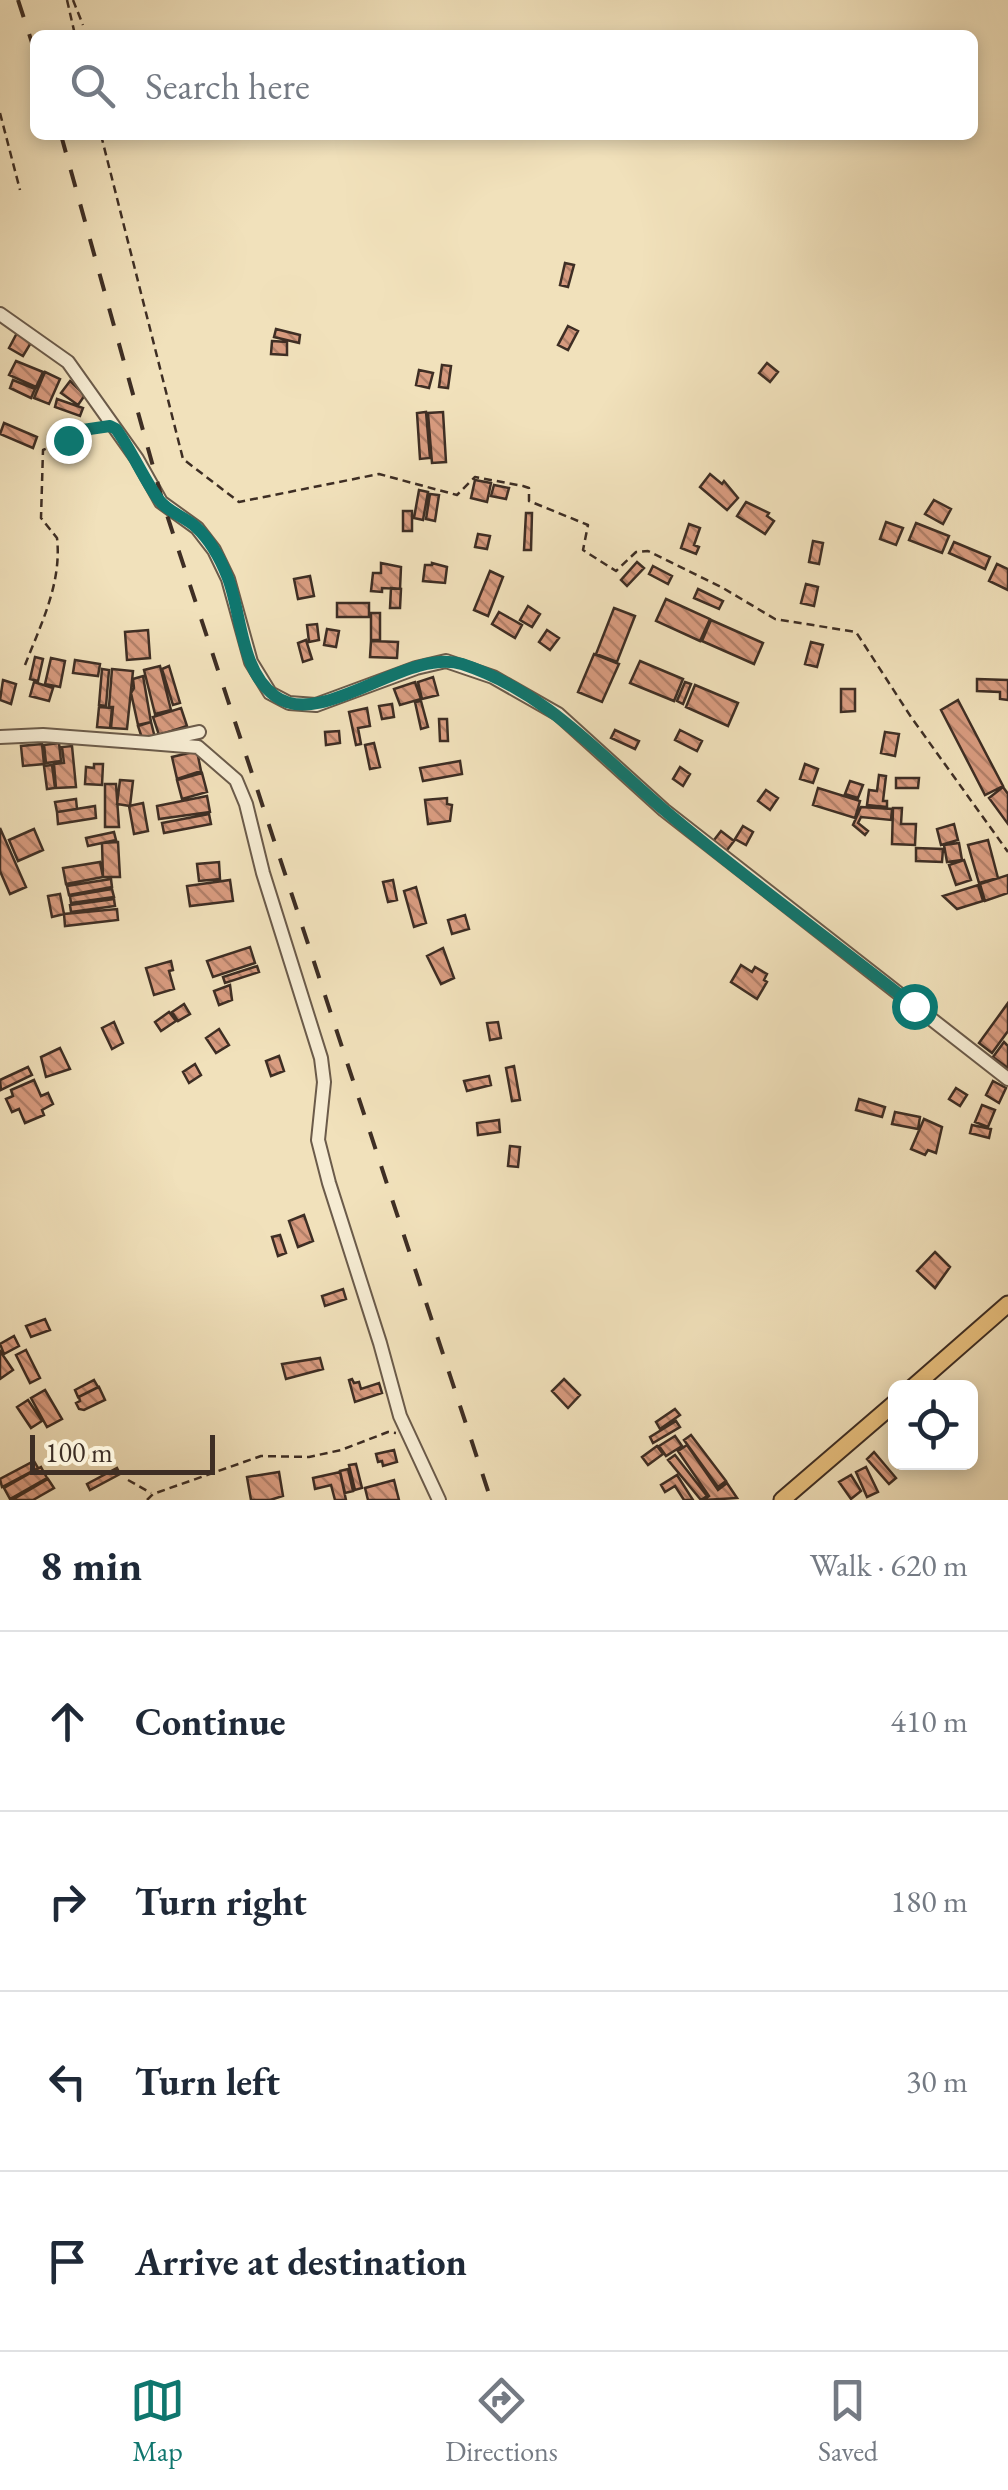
<!DOCTYPE html>
<meta charset="utf-8">
<style>
body{margin:0;font-family:"EB Garamond",serif;background:#f2f2f3;color:#1f2937}
.controls{position:absolute;right:30px;bottom:30px;display:grid;overflow:hidden;border-radius:15px;box-shadow:0 5px 15px #0003}
.controls button{width:90px;height:90px;display:grid;place-items:center;padding:0;border:0;border-bottom:2px solid #e0e1e3;background:#fff;color:#1f2937;font:50px sans-serif}
.scale{position:absolute;left:30px;bottom:25px;width:185px;box-sizing:border-box;padding-left:10px;border:5px solid #3e2e24;border-top:0;font-size:28px;line-height:35px;white-space:nowrap;color:#3e2e24;-webkit-text-stroke:8px #f6ecd3;paint-order:stroke}
.stop{position:absolute;width:30px;height:30px;margin:-22px;border:8px solid #0f766e;border-radius:50%;background:#fff}
.stop.end{background:#0f766e;border-color:#fff;box-shadow:0 2px 10px #0008}
.list{margin:0;padding:0;list-style:none}
h2{display:flex;justify-content:space-between;align-items:center;height:130px;margin:0;padding:0 40px;font-size:42px}
h2 small{font-size:32px;font-weight:400;color:#747a83}
.list li{display:grid;grid-template-columns:65px 1fr auto;gap:30px;align-items:center;box-sizing:border-box;height:180px;padding:0 40px;border-top:2px solid #e0e1e3}
.list b{display:block;font-size:38px;white-space:nowrap}
.list em{font-size:32px;font-style:normal;color:#747a83}
.icon{flex:none;width:55px;height:55px;fill:none;stroke:currentColor;stroke-width:2;stroke-linecap:round;stroke-linejoin:round}
.map{position:relative;flex:none;width:1008px;height:1500px;overflow:hidden}
.search{position:absolute;background:#fff;box-shadow:0 5px 15px #0003;left:30px;right:30px;top:30px;height:110px;display:flex;align-items:center;gap:25px;box-sizing:border-box;padding:0 35px;border-radius:15px;color:#747a83;font-size:38px}
.sheet{height:850px;background:#fff}
nav{display:flex;justify-content:space-around;align-items:center;box-sizing:border-box;height:140px;border-top:2px solid #e0e1e3;background:#fff;font-size:28px;color:#747a83}
nav a{display:grid;justify-items:center;gap:5px}
nav .on{color:#0f766e}
.map>svg:first-child{display:block}
.building{fill:url(#building-back-hatch);stroke:#3e2e24;stroke-width:2.5}
.lines{fill:none;stroke-linecap:round;stroke-linejoin:round}
.minor-casing{stroke:#6b5b4a;stroke-width:16}
.major-casing{stroke:#3e2e24;stroke-width:19}
.path{stroke:#3e2e24;stroke-width:2.5;stroke-dasharray:8 5;stroke-linecap:butt}
.minor{stroke:#f6ecd3;stroke-width:12}
.major{stroke:#e8c07e;stroke-width:15}
.rail{stroke:#3e2e24;stroke-width:4;stroke-dasharray:18 18;stroke-linecap:butt}
.route{stroke:#0f766e;stroke-width:12}
</style>
<div class="map">
<svg width="1008" height="1500" viewBox="0 0 1008 1500">
<defs>
<pattern id="building-back-hatch" width="6" height="6" patternUnits="userSpaceOnUse" patternTransform="scale(2.5)"><rect width="6" height="6" fill="#d89b7f"/><path d="M-1 5l2 2M0 0l6 6M5-1l2 2" fill="none" stroke="#b17f68"/></pattern>
</defs>
<rect width="100%" height="100%" fill="#f1e1bb"/>
<filter id="stains"><feTurbulence type="fractalNoise" baseFrequency=".002" numOctaves="4"/><feColorMatrix values="0 0 0 0 .2 0 0 0 0 .09 0 0 0 0 .02 0 0 0 .5 -.17"/></filter>
<radialGradient id="worn" r=".72"><stop offset=".6" stop-color="#630" stop-opacity="0"/><stop offset="1" stop-color="#630" stop-opacity=".3"/></radialGradient>
<path class="building" d="M 565,263 L 574,265 L 568,287 L 560,285 Z
M 568,326 L 578,331 L 568,350 L 558,345 Z
M 276,329 L 300,335 L 299,343 L 274,337 Z
M 17,333 L 32,341 L 23,356 L 9,348 Z
M 272,341 L 287,342 L 287,355 L 271,354 Z
M 16,361 L 43,372 L 36,387 L 9,375 Z
M 767,363 L 778,372 L 770,382 L 759,373 Z
M 442,365 L 451,366 L 448,388 L 439,387 Z
M 419,370 L 433,373 L 429,388 L 416,385 Z
M 45,372 L 60,379 L 49,404 L 34,398 Z
M 13,380 L 35,389 L 31,398 L 10,388 Z
M 70,381 L 85,395 L 78,405 L 61,393 Z
M 57,399 L 83,408 L 80,416 L 55,407 Z
M 426,412 L 430,458 L 420,459 L 417,413 Z
M 443,412 L 446,462 L 432,463 L 428,413 Z
M 4,423 L 37,437 L 33,448 L 0,434 Z
M 710,474 L 722,484 L 724,481 L 738,498 L 727,510 L 700,487 Z
M 475,480 L 491,483 L 487,502 L 471,498 Z
M 494,485 L 509,488 L 506,499 L 491,496 Z
M 419,490 L 428,492 L 423,520 L 414,518 Z
M 430,494 L 439,495 L 435,521 L 426,519 Z
M 934,500 L 951,509 L 943,524 L 925,514 Z
M 746,502 L 769,513 L 767,516 L 774,521 L 765,534 L 737,516 Z
M 403,511 L 412,511 L 412,531 L 403,531 Z
M 526,513 L 532,513 L 531,550 L 524,550 Z
M 886,522 L 903,528 L 896,545 L 880,539 Z
M 916,523 L 949,536 L 942,553 L 909,540 Z
M 689,524 L 700,528 L 694,545 L 699,547 L 696,554 L 681,548 Z
M 478,534 L 490,536 L 487,549 L 475,547 Z
M 813,541 L 823,543 L 819,564 L 809,562 Z
M 954,542 L 990,557 L 985,569 L 949,553 Z
M 637,562 L 644,568 L 627,586 L 621,580 Z
M 381,563 L 401,567 L 400,589 L 382,588 L 382,592 L 371,591 L 373,573 L 381,573 Z
M 432,563 L 447,567 L 445,583 L 423,581 L 425,565 L 432,565 Z
M 997,564 L 1008,569 L 1008,590 L 989,581 Z
M 653,566 L 672,576 L 668,584 L 649,574 Z
M 490,571 L 503,577 L 488,616 L 474,610 Z
M 310,576 L 314,596 L 298,599 L 294,579 Z
M 806,584 L 818,587 L 814,606 L 801,603 Z
M 391,588 L 401,589 L 400,608 L 390,608 Z
M 698,589 L 723,601 L 719,609 L 694,598 Z
M 666,599 L 710,619 L 700,641 L 656,621 Z
M 337,603 L 369,603 L 369,617 L 337,617 Z
M 528,606 L 540,614 L 532,627 L 520,620 Z
M 614,608 L 635,616 L 617,662 L 596,654 Z
M 499,612 L 522,625 L 515,638 L 492,624 Z
M 371,613 L 380,613 L 380,640 L 371,640 Z
M 711,620 L 763,643 L 754,664 L 702,641 Z
M 317,624 L 319,640 L 309,642 L 307,625 Z
M 327,629 L 339,631 L 336,647 L 324,645 Z
M 148,630 L 150,658 L 127,660 L 125,632 Z
M 547,630 L 559,638 L 550,650 L 539,642 Z
M 306,640 L 312,659 L 303,662 L 298,643 Z
M 371,641 L 398,642 L 397,658 L 370,657 Z
M 811,642 L 823,645 L 817,667 L 805,664 Z
M 594,654 L 619,664 L 602,702 L 578,692 Z
M 35,657 L 43,659 L 38,681 L 30,679 Z
M 51,658 L 65,661 L 60,687 L 45,684 Z
M 75,660 L 100,664 L 98,676 L 73,673 Z
M 640,661 L 683,679 L 674,701 L 630,683 Z
M 160,666 L 171,710 L 155,714 L 144,670 Z
M 169,666 L 180,703 L 173,705 L 162,669 Z
M 102,669 L 109,670 L 106,706 L 99,705 Z
M 112,669 L 133,671 L 127,729 L 111,728 L 113,707 L 109,707 Z
M 143,676 L 151,722 L 138,725 L 131,693 L 134,688 L 133,679 Z
M 433,677 L 438,695 L 422,699 L 418,682 Z
M 977,679 L 1008,680 L 1008,700 L 1000,699 L 1000,692 L 977,691 Z
M 3,680 L 16,684 L 11,704 L 0,700 Z
M 34,682 L 53,688 L 49,701 L 30,696 Z
M 415,682 L 421,699 L 400,705 L 394,689 Z
M 685,682 L 691,684 L 683,704 L 677,701 Z
M 695,685 L 738,703 L 728,726 L 686,707 Z
M 841,689 L 855,689 L 855,711 L 841,712 Z
M 958,700 L 1003,786 L 985,795 L 941,710 Z
M 421,701 L 428,727 L 421,729 L 415,702 Z
M 392,704 L 394,717 L 382,719 L 379,706 Z
M 99,707 L 112,708 L 110,728 L 97,727 Z
M 181,708 L 187,726 L 159,735 L 153,717 Z
M 367,708 L 370,726 L 358,728 L 361,744 L 356,745 L 349,712 Z
M 439,719 L 447,719 L 448,741 L 440,741 Z
M 151,722 L 155,738 L 143,741 L 138,726 Z
M 615,730 L 639,741 L 635,749 L 611,738 Z
M 680,730 L 702,741 L 697,751 L 675,740 Z
M 339,731 L 340,743 L 326,745 L 325,732 Z
M 885,732 L 899,734 L 895,756 L 881,753 Z
M 59,743 L 61,761 L 46,763 L 44,745 Z
M 374,743 L 380,767 L 370,769 L 365,745 Z
M 42,744 L 44,764 L 23,766 L 21,746 Z
M 72,746 L 76,787 L 56,788 L 54,764 L 64,763 L 62,747 Z
M 197,751 L 201,771 L 177,779 L 172,757 Z
M 460,761 L 462,774 L 423,781 L 420,768 Z
M 94,764 L 103,764 L 102,785 L 85,784 L 86,767 L 94,768 Z
M 805,764 L 818,769 L 813,783 L 800,779 Z
M 52,765 L 55,788 L 47,789 L 44,766 Z
M 680,767 L 690,774 L 683,786 L 673,779 Z
M 202,773 L 207,792 L 182,799 L 177,780 Z
M 879,775 L 886,776 L 883,801 L 887,801 L 887,807 L 867,805 L 869,790 L 877,791 Z
M 896,778 L 919,778 L 918,788 L 896,788 Z
M 120,780 L 133,781 L 130,806 L 117,804 Z
M 850,781 L 863,785 L 858,798 L 845,794 Z
M 105,784 L 116,784 L 119,827 L 105,827 Z
M 1003,787 L 1008,794 L 1008,824 L 989,798 Z
M 818,788 L 860,801 L 855,818 L 813,805 Z
M 766,790 L 778,798 L 770,810 L 758,801 Z
M 207,796 L 210,812 L 159,819 L 157,806 Z
M 447,798 L 447,804 L 452,805 L 450,821 L 428,824 L 425,800 Z
M 76,799 L 77,809 L 57,812 L 55,802 Z
M 143,803 L 148,831 L 134,834 L 129,806 Z
M 95,806 L 96,818 L 58,824 L 57,812 Z
M 861,807 L 892,809 L 891,820 L 861,817 L 858,823 L 868,831 L 865,835 L 853,825 Z
M 893,808 L 902,808 L 901,824 L 916,824 L 915,845 L 892,844 Z
M 209,814 L 211,824 L 164,833 L 162,823 Z
M 954,824 L 958,840 L 941,845 L 937,829 Z
M 743,826 L 753,832 L 746,845 L 735,839 Z
M 0,828 L 26,887 L 10,894 L 0,871 Z
M 34,829 L 43,850 L 18,861 L 9,840 Z
M 721,831 L 734,841 L 724,854 L 711,844 Z
M 114,832 L 116,840 L 88,846 L 86,838 Z
M 988,840 L 998,878 L 979,883 L 968,845 Z
M 118,842 L 120,877 L 103,877 L 102,843 Z
M 959,843 L 962,860 L 947,862 L 944,845 Z
M 916,848 L 943,849 L 942,862 L 916,861 Z
M 964,860 L 971,880 L 956,885 L 949,865 Z
M 100,862 L 103,877 L 66,884 L 63,868 Z
M 219,862 L 220,879 L 199,881 L 197,864 Z
M 1008,875 L 1008,893 L 985,901 L 980,884 Z
M 111,879 L 112,887 L 69,895 L 67,886 Z
M 230,880 L 233,901 L 190,906 L 187,886 Z
M 393,880 L 397,900 L 388,902 L 383,882 Z
M 978,885 L 983,901 L 957,909 L 943,896 Z
M 416,887 L 426,923 L 414,927 L 404,891 Z
M 112,889 L 114,897 L 71,903 L 70,896 Z
M 60,894 L 64,914 L 52,917 L 48,896 Z
M 114,899 L 115,906 L 71,912 L 70,905 Z
M 117,909 L 118,920 L 65,926 L 64,914 Z
M 465,915 L 469,929 L 452,934 L 448,920 Z
M 250,947 L 255,963 L 213,977 L 207,961 Z
M 443,948 L 454,978 L 441,984 L 427,956 Z
M 171,961 L 173,970 L 169,971 L 174,989 L 154,995 L 146,968 Z
M 741,965 L 752,972 L 755,967 L 767,974 L 764,980 L 767,982 L 757,999 L 731,982 Z
M 257,966 L 259,972 L 225,983 L 223,977 Z
M 230,985 L 232,1000 L 219,1005 L 214,991 Z
M 1008,1003 L 1008,1031 L 992,1053 L 979,1043 Z
M 184,1004 L 190,1014 L 178,1021 L 172,1012 Z
M 169,1012 L 176,1021 L 161,1031 L 155,1022 Z
M 114,1022 L 123,1043 L 112,1049 L 102,1028 Z
M 498,1022 L 501,1038 L 490,1040 L 487,1023 Z
M 219,1029 L 229,1045 L 216,1053 L 206,1038 Z
M 1004,1042 L 1008,1046 L 1008,1068 L 993,1057 Z
M 60,1048 L 70,1069 L 46,1077 L 41,1057 Z
M 279,1056 L 284,1071 L 271,1076 L 266,1061 Z
M 195,1064 L 201,1075 L 189,1083 L 183,1072 Z
M 514,1066 L 520,1100 L 512,1101 L 506,1068 Z
M 28,1067 L 32,1075 L 1,1090 L 0,1080 Z
M 489,1076 L 491,1085 L 467,1091 L 464,1081 Z
M 34,1080 L 41,1096 L 48,1093 L 53,1104 L 42,1110 L 44,1115 L 25,1123 L 19,1109 L 12,1112 L 6,1099 L 13,1096 L 11,1090 Z
M 993,1081 L 1006,1088 L 999,1103 L 986,1095 Z
M 956,1088 L 967,1095 L 960,1106 L 949,1099 Z
M 859,1099 L 885,1107 L 882,1117 L 856,1110 Z
M 982,1105 L 995,1110 L 988,1127 L 975,1122 Z
M 895,1112 L 920,1117 L 918,1129 L 892,1124 Z
M 924,1119 L 942,1127 L 936,1153 L 928,1150 L 925,1155 L 911,1149 Z
M 499,1120 L 500,1132 L 478,1135 L 477,1123 Z
M 972,1125 L 991,1129 L 989,1138 L 970,1133 Z
M 510,1146 L 520,1147 L 518,1167 L 508,1166 Z
M 304,1215 L 313,1241 L 298,1247 L 289,1221 Z
M 280,1235 L 286,1253 L 278,1256 L 272,1237 Z
M 935,1252 L 950,1267 L 935,1288 L 917,1271 Z
M 343,1289 L 346,1299 L 325,1306 L 322,1296 Z
M 45,1319 L 50,1330 L 31,1337 L 26,1326 Z
M 14,1336 L 19,1346 L 4,1354 L 0,1344 Z
M 26,1350 L 40,1378 L 30,1383 L 16,1355 Z
M 0,1351 L 13,1370 L 0,1379 Z
M 320,1358 L 323,1369 L 286,1379 L 282,1364 Z
M 352,1379 L 354,1383 L 359,1382 L 361,1389 L 379,1383 L 382,1393 L 355,1402 L 349,1380 Z
M 564,1379 L 580,1395 L 568,1408 L 552,1391 Z
M 94,1380 L 98,1387 L 78,1397 L 75,1390 Z
M 99,1387 L 105,1400 L 84,1410 L 79,1409 L 76,1403 L 80,1401 L 79,1397 Z
M 45,1390 L 62,1419 L 47,1427 L 31,1398 Z
M 28,1400 L 42,1421 L 31,1428 L 17,1407 Z
M 675,1409 L 680,1415 L 660,1429 L 656,1422 Z
M 676,1421 L 680,1427 L 653,1443 L 650,1437 Z
M 691,1435 L 726,1481 L 718,1487 L 684,1440 Z
M 675,1436 L 682,1446 L 666,1456 L 659,1446 Z
M 687,1445 L 718,1490 L 727,1483 L 737,1498 L 704,1500 L 709,1496 L 678,1451 Z
M 657,1446 L 663,1454 L 648,1465 L 642,1457 Z
M 394,1450 L 397,1462 L 383,1466 L 382,1461 L 378,1462 L 376,1454 Z
M 874,1452 L 896,1478 L 889,1484 L 867,1459 Z
M 675,1455 L 707,1496 L 701,1500 L 668,1460 Z
M 34,1461 L 38,1468 L 2,1487 L 0,1479 Z
M 356,1464 L 362,1488 L 355,1490 L 349,1465 Z
M 41,1467 L 47,1478 L 10,1499 L 4,1488 Z
M 866,1467 L 878,1492 L 867,1497 L 856,1472 Z
M 117,1468 L 120,1474 L 90,1490 L 87,1484 Z
M 348,1469 L 353,1491 L 345,1493 L 340,1471 Z
M 279,1472 L 283,1496 L 270,1500 L 251,1500 L 247,1477 Z
M 340,1472 L 346,1500 L 335,1500 L 331,1485 L 315,1489 L 313,1478 Z
M 677,1475 L 693,1500 L 684,1500 L 675,1486 L 665,1492 L 661,1485 Z
M 851,1475 L 861,1491 L 851,1499 L 839,1482 Z
M 48,1479 L 54,1488 L 33,1500 L 12,1500 Z
M 394,1480 L 399,1500 L 368,1500 L 365,1488 Z"/>
<g class="lines">
<defs>
<path id="minor" d="M 0,314 L 68,362 L 137,459 L 161,502 L 197,528 L 214,550 L 228,579 L 251,662 L 270,693 L 289,703 L 316,705 L 416,668 L 446,661 L 493,677 L 558,714 L 664,810 L 1008,1079
M 0,737 L 43,735 L 149,743 L 199,732
M 149,743 L 198,747 L 236,780 L 246,804 L 263,873 L 321,1058 L 324,1082 L 318,1140 L 329,1183 L 380,1343 L 400,1416 L 439,1500"/>
<path id="major" d="M 912,1388 L 1008,1304
M 782,1500 L 896,1402"/>
</defs>
<use href="#minor" class="minor-casing"/>
<use href="#major" class="major-casing"/>
<path class="path" d="M 67,0 L 75,35
M 73,0 L 83,25
M 0,113 L 20,190
M 101,135 L 183,459 L 239,502 L 379,474 L 457,495 L 475,477 L 523,486 L 529,488 L 529,501 L 588,525 L 583,550 L 616,571 L 636,552 L 648,551 L 723,588 L 775,619 L 856,632 L 911,717 L 1008,852
M 25,665 C 41,624 62,583 57,538 L 41,518 L 43,450 L 68,440 L 75,431 L 100,428
M 128,1480 L 151,1493
M 147,1500 L 153,1494 L 261,1456 L 309,1457 L 341,1450 L 388,1432 L 396,1433"/>
<use href="#minor" class="minor"/>
<use href="#major" class="major"/>
<path class="rail" d="M 18,0 L 35,52
M 61,135 L 164,506 L 491,1500"/>
</g>
<g class="lines">
<path class="route" d="M 68,440 L 76,431 L 110,426 L 116,429 C 132,451 143,478 159,500 C 168,512 185,517 196,527 C 210,540 221,560 228,578 C 242,615 240,670 275,696 C 322,731 406,647 462,664 C 545,691 600,755 663,809 C 744,878 831,940 914,1006"/>
</g>
<rect width="100%" height="100%" filter="url(#stains)"/>
<rect width="100%" height="100%" fill="url(#worn)"/>
</svg>
<div class="controls">
<button><svg class="icon" aria-label="locate" viewBox="0 0 24 24"><circle cx="12" cy="12" r="6"/><path d="M12 2v4M12 18v4M2 12h4M18 12h4"/></svg></button>
</div>
<div class="scale">100 m</div>
<div class="stop" style="left:914px;top:1006px"></div>
<div class="stop end" style="left:68px;top:440px"></div>
<div class="search"><svg class="icon" aria-label="search" viewBox="0 0 24 24"><circle cx="10" cy="10" r="6"/><path d="M15 15l6 6"/></svg>Search here</div>
</div>
<section class="sheet">
<h2>8 min<small>Walk · 620 m</small></h2>
<ul class="list">
<li><svg class="icon" aria-label="ahead" viewBox="0 0 24 24"><path d="M12 20V5M6 11l6-6 6 6"/></svg><div><b>Continue</b></div><em>410 m</em></li>
<li><svg class="icon" aria-label="right" viewBox="0 0 24 24"><path d="M7 20v-9h11M14 6l5 5-5 5"/></svg><div><b>Turn right</b></div><em>180 m</em></li>
<li><svg class="icon" aria-label="left" viewBox="0 0 24 24"><path d="M17 20v-9H6M10 6l-5 5 5 5"/></svg><div><b>Turn left</b></div><em>30 m</em></li>
<li><svg class="icon" aria-label="arrive" viewBox="0 0 24 24"><path d="M6 21V4h12l-3 4 3 4H6"/></svg><div><b>Arrive at destination</b></div></li>
</ul>
</section>
<nav>
<a class="on"><svg class="icon" aria-label="map" viewBox="0 0 24 24"><path d="M3 6l6-2 6 2 6-2v14l-6 2-6-2-6 2zM9 4v14M15 6v14"/></svg>Map</a>
<a><svg class="icon" aria-label="directions" viewBox="0 0 24 24"><path d="M12 3l9 9-9 9-9-9zM9 14v-3h6M13 9l2 2-2 2"/></svg>Directions</a>
<a><svg class="icon" aria-label="saved" viewBox="0 0 24 24"><path d="M7 4h10v16l-5-4-5 4z"/></svg>Saved</a>
</nav>
